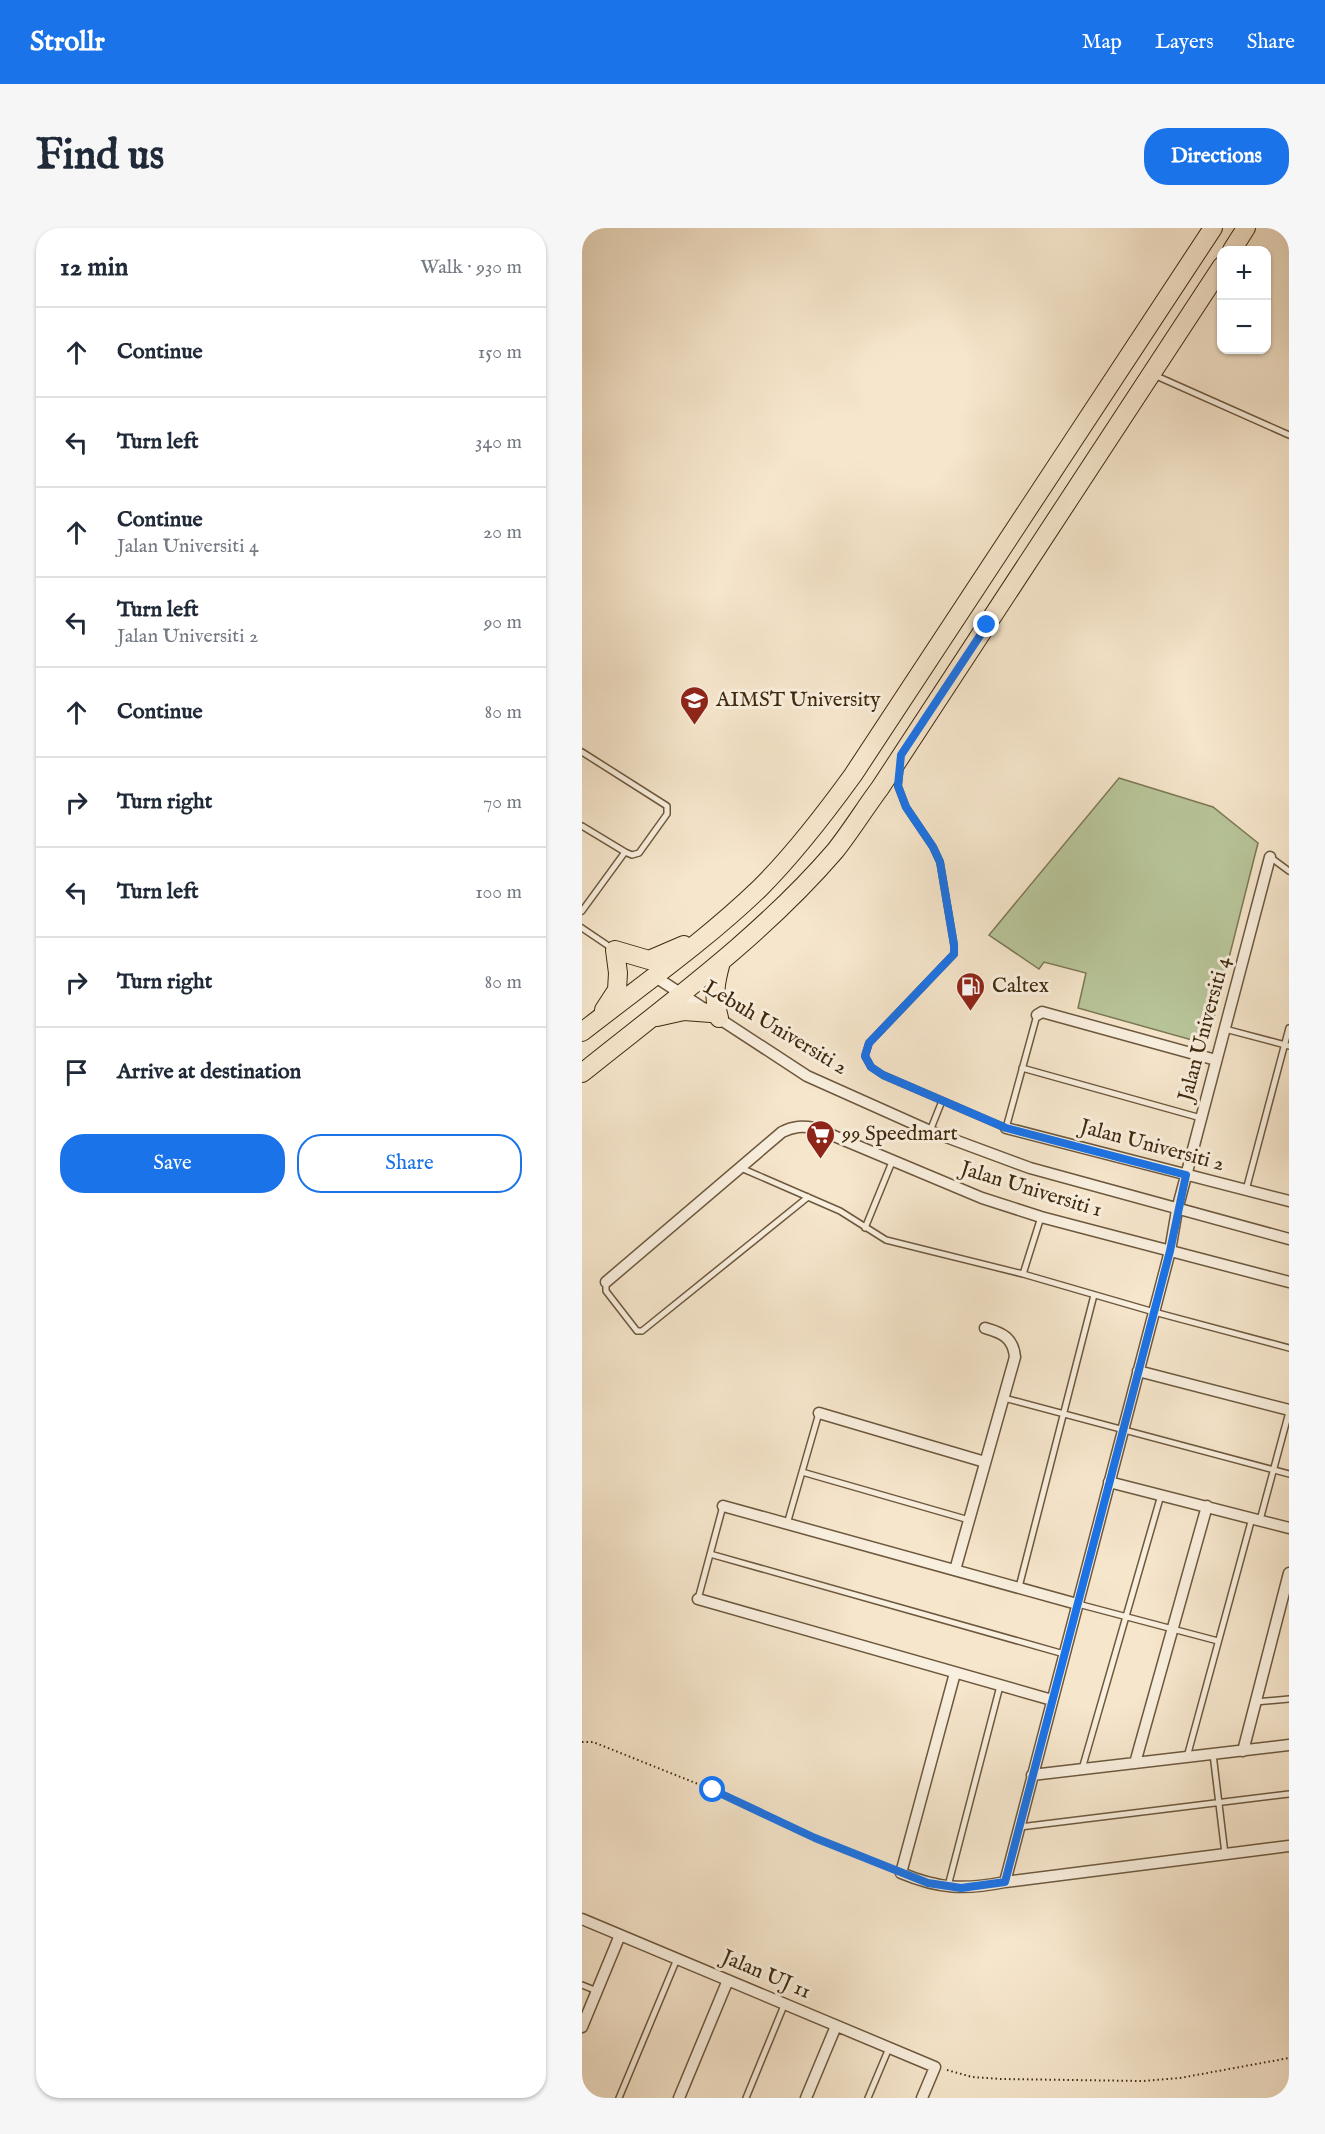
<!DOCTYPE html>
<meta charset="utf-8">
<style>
body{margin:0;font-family:"IM FELL English",serif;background:#f6f6f7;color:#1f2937}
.controls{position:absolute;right:18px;top:18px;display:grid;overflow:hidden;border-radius:12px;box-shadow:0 2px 4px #0004}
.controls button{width:54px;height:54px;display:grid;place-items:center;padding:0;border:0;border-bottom:2px solid #e0e1e3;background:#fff;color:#1f2937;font:30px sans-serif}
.stop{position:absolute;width:18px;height:18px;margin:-14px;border:4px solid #1a73e8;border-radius:50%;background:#fff}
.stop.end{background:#1a73e8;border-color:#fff;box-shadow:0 2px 6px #0008}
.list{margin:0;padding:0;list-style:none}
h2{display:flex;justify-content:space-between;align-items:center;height:78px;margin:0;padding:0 24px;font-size:26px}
h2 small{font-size:20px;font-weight:400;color:#747a83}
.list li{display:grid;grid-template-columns:39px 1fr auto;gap:18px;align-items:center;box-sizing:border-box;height:90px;padding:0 24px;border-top:2px solid #e0e1e3}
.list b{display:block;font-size:22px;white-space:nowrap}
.list p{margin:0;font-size:20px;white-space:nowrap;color:#747a83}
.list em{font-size:20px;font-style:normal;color:#747a83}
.actions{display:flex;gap:12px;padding:18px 24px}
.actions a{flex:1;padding:14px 0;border:2px solid #1a73e8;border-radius:24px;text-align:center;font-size:21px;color:#1a73e8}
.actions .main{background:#1a73e8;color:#fff}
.icon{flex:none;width:33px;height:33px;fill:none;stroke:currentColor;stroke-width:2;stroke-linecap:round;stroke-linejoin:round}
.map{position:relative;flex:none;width:707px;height:1870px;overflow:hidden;border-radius:24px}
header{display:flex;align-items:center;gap:36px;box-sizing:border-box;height:84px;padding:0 30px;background:#1a73e8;color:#fff}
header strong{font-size:28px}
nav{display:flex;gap:33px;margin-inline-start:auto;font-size:21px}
.intro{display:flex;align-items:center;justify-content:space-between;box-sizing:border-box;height:144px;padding:0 36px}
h1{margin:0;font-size:42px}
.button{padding:15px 27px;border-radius:24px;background:#1a73e8;color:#fff;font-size:21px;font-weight:700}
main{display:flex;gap:36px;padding:0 36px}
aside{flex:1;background:#fff;border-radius:24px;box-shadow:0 2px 4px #0004}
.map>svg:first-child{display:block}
.green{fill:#b8c69a;stroke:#7c7854;stroke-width:1.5}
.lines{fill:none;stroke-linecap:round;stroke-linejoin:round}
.lane-casing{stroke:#6d583e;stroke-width:8}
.street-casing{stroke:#6d583e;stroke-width:13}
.primary-casing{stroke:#3f290e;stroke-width:20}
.path{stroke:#3f290e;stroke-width:2;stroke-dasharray:1.5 3;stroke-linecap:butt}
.lane{stroke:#f9efde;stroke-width:5}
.street{stroke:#f9efde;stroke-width:10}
.primary{stroke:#f6e6cc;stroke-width:18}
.route{stroke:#1a73e8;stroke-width:8}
.labels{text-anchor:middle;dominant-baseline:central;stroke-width:6;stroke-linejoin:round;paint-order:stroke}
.poi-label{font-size:21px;fill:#3f290e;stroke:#f9efde;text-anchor:start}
.street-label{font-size:21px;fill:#3f290e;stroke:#f9efde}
</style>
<header>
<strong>Strollr</strong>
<nav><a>Map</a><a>Layers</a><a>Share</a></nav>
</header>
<div class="intro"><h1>Find us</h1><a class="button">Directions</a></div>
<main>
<aside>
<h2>12 min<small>Walk · 930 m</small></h2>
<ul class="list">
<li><svg class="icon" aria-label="ahead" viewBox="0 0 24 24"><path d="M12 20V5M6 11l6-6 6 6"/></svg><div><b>Continue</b></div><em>150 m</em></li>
<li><svg class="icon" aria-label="left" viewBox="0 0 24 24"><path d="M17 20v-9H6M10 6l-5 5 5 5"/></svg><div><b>Turn left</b></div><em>340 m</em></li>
<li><svg class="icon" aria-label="ahead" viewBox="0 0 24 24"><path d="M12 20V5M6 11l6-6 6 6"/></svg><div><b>Continue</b><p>Jalan Universiti 4</p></div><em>20 m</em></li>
<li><svg class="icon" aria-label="left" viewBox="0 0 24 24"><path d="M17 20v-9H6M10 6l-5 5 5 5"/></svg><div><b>Turn left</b><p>Jalan Universiti 2</p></div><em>90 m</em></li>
<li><svg class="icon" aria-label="ahead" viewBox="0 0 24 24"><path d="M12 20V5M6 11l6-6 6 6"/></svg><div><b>Continue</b></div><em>80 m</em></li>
<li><svg class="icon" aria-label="right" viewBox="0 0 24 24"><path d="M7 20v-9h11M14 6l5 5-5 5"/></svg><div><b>Turn right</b></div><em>70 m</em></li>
<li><svg class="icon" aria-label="left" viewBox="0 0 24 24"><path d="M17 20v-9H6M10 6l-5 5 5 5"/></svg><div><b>Turn left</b></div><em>100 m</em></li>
<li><svg class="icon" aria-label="right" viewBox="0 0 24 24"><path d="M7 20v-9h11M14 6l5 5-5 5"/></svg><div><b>Turn right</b></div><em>80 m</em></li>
<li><svg class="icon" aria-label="arrive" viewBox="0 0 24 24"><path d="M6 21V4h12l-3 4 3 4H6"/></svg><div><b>Arrive at destination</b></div></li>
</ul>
<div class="actions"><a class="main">Save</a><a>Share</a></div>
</aside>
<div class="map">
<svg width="707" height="1870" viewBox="0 0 707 1870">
<rect width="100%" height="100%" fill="#f6e6cc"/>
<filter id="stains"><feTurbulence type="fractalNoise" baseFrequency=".00333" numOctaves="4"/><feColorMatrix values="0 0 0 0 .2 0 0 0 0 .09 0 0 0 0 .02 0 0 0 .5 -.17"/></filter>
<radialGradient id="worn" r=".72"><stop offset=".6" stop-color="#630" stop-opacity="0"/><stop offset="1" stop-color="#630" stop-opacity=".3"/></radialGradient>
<path class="green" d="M 537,550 L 631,579 L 676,615 L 627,809 L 617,814 L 496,780 L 504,745 L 462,734 L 457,741 L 407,707 Z"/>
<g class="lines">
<defs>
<path id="lane" d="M 572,147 L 707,207
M 0,524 L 85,578 L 85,586 L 57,625 L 50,627 L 43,624
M 318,540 L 316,558 L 324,579 L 351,619 L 358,634 L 372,717 L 372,726 L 287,815 L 283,828 L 289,839 L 301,847 L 424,900 L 455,787
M 0,598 L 43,624 L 0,683
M 688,629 L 707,643
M 0,700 L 31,721
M 643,801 L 707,818
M 440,840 L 619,890
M 348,903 L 360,873
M 159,940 L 258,983 L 304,1012 L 441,1046 L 572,1084 L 707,1120
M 664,962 L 707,800
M 283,1000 L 310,934
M 441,1046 L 459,989
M 24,1054 L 24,1063 L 55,1103 L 60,1103 L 226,969
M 422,1170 L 707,1246
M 220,1244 L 387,1292
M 678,1292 L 707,1184
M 205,1296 L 237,1185
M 128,1326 L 482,1426
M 437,1359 L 512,1067
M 116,1371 L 141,1278
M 496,1376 L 636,1413
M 673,1474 L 707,1471
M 631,1526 L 643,1626
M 605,1529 L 670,1290
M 500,1541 L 579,1267
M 438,1599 L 707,1566
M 366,1658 L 418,1458
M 0,1757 L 15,1763
M 37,1870 L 95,1731
M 164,1870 L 203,1775
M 286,1870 L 307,1820"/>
<path id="street" d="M 72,748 L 225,848 L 348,903 L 448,940 L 707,1011
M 455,787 L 460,784 L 634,832
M 424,900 L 707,973
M 24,1054 L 200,904 C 212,898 220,898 233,900 L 400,970 L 459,989 L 707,1054
M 556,1143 L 707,1182
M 237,1185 L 403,1234
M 527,1254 L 707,1300
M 141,1278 L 495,1376
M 373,1342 L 433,1129 C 431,1110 421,1105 403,1100
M 116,1371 L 470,1472
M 373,1445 L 319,1645 C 357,1661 383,1662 423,1654 L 707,1618
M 661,1523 L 707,1345
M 553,1535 L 625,1278
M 450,1547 L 707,1517
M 423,1654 L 588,1023 L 595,982 L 688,629
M 0,1691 L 353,1839 L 340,1870
M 0,1799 L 38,1707
M 97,1870 L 146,1752
M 224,1870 L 254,1798"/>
<path id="primary" d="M 650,22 L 664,0
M 22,782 L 35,762 L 36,745 L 33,722 L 67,732 L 102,717
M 75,789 L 102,783 L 129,785
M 137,790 C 131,767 133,756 139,734
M 0,804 C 60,757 123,713 178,660 C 213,625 242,587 271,547 L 631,0
M 0,845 C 87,775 180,708 253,623 C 269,603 283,580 298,560 L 640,38"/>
</defs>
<use href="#lane" class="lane-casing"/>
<use href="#street" class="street-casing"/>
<use href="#primary" class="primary-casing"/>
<path class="path" d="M 0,1514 L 11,1514 L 131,1562 L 233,1610 L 308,1640
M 365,1842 L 390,1849 L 419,1851 L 561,1853 L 598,1850 L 707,1830"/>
<use href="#lane" class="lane"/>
<use href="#street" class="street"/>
<use href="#primary" class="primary"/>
</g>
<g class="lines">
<path class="route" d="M 131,1562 L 233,1610 L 346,1655 L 379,1660 L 423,1654 L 588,1023 L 604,947 L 424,900 L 301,847 L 289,839 L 283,828 L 287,815 L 372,726 L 372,717 L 358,634 L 351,619 L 324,579 L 316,558 L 319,527 L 405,397"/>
</g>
<defs>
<symbol id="university-pin" viewBox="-11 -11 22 30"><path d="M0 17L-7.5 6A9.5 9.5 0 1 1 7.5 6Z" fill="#8f2418" stroke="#f9efde"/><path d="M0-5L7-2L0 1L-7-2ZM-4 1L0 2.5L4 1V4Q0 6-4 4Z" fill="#fff"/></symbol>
<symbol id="fuel-pin" viewBox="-11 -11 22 30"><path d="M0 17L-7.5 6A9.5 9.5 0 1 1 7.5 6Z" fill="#8f2418" stroke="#f9efde"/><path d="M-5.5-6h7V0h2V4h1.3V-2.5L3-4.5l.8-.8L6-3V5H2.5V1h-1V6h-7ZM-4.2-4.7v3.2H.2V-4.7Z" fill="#fff"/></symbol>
<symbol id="supermarket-pin" viewBox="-11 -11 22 30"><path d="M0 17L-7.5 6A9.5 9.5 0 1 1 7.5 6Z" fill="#8f2418" stroke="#f9efde"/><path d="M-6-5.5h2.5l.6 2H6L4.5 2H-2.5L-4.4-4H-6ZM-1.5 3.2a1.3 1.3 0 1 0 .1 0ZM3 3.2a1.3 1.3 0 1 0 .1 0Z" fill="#fff"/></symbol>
</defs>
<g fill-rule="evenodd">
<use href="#university-pin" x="96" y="456" width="33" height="45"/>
<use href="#fuel-pin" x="372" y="742" width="33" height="45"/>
<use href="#supermarket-pin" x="222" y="890" width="33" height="45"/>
</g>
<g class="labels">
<g class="poi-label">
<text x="134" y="472">AIMST University</text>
<text x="410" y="758">Caltex</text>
<text x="260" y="906">99 Speedmart</text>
</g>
<g class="street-label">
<text transform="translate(193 800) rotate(31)">Lebuh Universiti 2</text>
<text transform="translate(623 801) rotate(-75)">Jalan Universiti 4</text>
<text transform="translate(570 918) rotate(15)">Jalan Universiti 2</text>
<text transform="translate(449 962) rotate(17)">Jalan Universiti 1</text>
<text transform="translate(184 1747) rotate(23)">Jalan UJ 11</text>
</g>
</g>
<rect width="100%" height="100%" filter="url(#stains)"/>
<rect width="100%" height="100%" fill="url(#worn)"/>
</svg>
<div class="controls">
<button>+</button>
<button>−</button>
</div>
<div class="stop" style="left:131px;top:1562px"></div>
<div class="stop end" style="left:405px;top:397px"></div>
</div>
</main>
